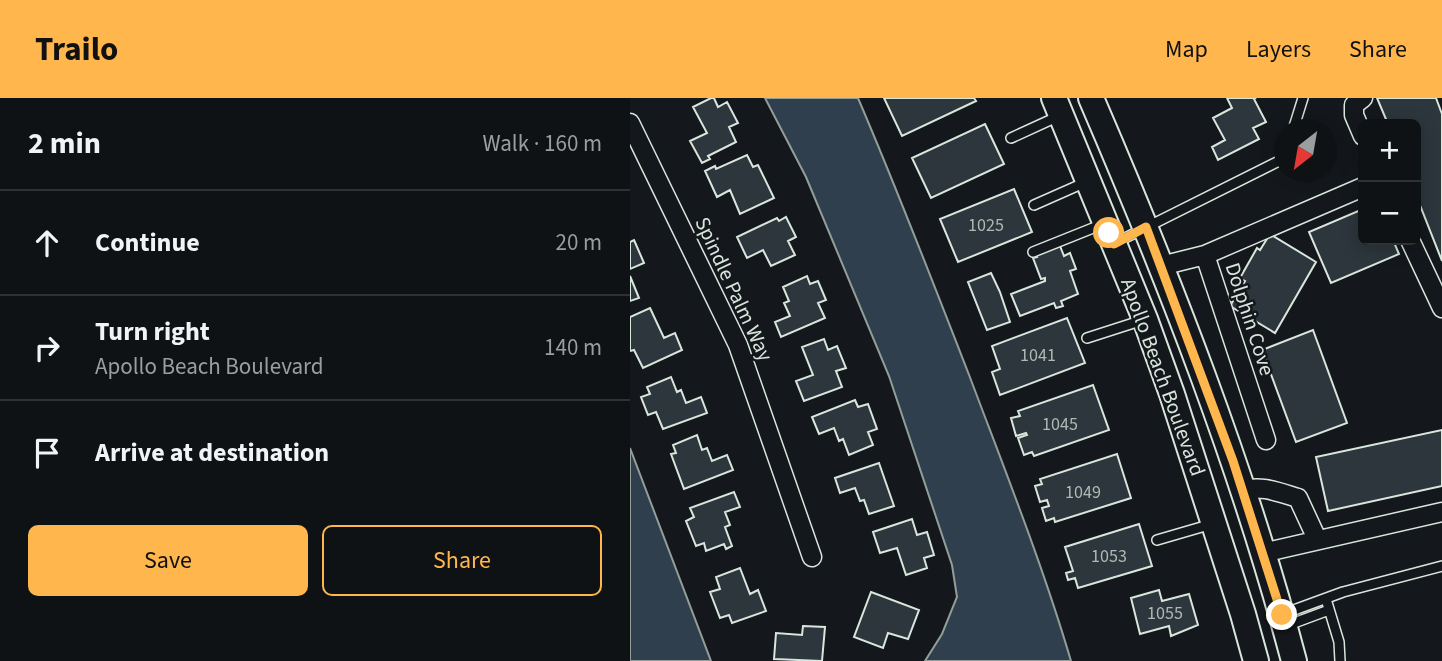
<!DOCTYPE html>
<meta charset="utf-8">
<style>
body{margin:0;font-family:"Source Sans 3",sans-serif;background:#181b1e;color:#f1f3f6}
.controls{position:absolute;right:21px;top:21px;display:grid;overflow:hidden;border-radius:10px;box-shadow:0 4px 18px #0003}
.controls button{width:63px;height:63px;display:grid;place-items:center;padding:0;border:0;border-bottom:2px solid #2f3234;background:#0f1215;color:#f1f3f6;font:35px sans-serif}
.compass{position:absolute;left:644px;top:21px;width:63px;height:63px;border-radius:50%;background:#0f1215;box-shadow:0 4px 18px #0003;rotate:211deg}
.stop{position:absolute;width:21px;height:21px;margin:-16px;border:5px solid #ffb74d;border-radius:50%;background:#fff}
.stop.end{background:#ffb74d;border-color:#fff;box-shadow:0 2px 7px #0008}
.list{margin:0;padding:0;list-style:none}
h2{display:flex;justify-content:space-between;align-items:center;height:91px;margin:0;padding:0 28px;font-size:30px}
h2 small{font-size:23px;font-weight:400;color:#9b9ea0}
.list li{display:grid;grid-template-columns:46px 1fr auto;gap:21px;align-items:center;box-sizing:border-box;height:105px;padding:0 28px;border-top:2px solid #2f3234}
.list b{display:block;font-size:26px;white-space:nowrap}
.list p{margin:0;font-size:23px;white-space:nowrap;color:#9b9ea0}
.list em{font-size:23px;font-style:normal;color:#9b9ea0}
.actions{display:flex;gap:14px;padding:21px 28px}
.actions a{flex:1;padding:16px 0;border:2px solid #ffb74d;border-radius:10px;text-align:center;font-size:24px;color:#ffb74d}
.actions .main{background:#ffb74d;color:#111}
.icon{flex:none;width:38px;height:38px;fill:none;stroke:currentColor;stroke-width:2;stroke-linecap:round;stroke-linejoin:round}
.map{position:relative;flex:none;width:812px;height:563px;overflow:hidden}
header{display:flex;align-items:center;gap:42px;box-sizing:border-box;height:98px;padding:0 35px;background:#ffb74d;color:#111}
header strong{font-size:33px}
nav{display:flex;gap:38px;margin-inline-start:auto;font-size:24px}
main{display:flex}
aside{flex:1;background:#0f1215}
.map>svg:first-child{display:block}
.water{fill:#2f3f4d;stroke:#939e99;stroke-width:2}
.building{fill:#2c363c;stroke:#d8e6dc;stroke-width:2}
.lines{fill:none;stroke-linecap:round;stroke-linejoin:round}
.service-casing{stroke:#d8e6dc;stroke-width:12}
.minor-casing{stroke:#d8e6dc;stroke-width:21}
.secondary-casing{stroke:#d8e6dc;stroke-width:28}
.service{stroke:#14181c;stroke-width:9}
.minor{stroke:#14181c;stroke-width:18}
.secondary{stroke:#14181c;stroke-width:24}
.route{stroke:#ffb74d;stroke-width:9}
.labels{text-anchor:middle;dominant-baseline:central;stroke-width:5;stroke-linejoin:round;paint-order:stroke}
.number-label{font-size:18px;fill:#adbab4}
.street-label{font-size:21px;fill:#d8e6dc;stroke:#14181c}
</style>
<header>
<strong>Trailo</strong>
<nav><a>Map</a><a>Layers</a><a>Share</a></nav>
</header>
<main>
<aside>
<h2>2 min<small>Walk · 160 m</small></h2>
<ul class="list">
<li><svg class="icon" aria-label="ahead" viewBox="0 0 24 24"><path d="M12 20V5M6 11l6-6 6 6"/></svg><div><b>Continue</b></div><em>20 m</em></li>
<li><svg class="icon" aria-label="right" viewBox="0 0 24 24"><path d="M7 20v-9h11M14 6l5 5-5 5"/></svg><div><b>Turn right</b><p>Apollo Beach Boulevard</p></div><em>140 m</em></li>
<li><svg class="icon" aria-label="arrive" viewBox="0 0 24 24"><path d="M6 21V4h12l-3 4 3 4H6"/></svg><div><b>Arrive at destination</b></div></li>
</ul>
<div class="actions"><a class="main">Save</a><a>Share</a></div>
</aside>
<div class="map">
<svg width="812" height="563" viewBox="0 0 812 563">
<rect width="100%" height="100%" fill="#14181c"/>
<path class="water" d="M 135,0 L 228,0 C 268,93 304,187 341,282 C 376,375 413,468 441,563 L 295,563 L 312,536 L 327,499 L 322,467 L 259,278 L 176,79 Z
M 0,350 L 81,563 L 0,563 Z"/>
<path class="building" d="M 81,0 L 84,0 L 88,9 L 97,4 L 108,25 L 99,29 L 106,44 L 78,58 L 80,61 L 72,65 L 60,43 L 77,35 L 63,9 Z
M 254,0 L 344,0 L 346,3 L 272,38 Z
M 597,0 L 626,0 L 624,1 L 636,24 L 623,30 L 629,41 L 588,62 L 582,49 L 595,42 L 583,20 L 602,10 Z
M 747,0 L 806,0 L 812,16 L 812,163 L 786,97 L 786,26 L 758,26 Z
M 355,26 L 374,66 L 301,100 L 282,60 Z
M 117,57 L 123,69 L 128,67 L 144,100 L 110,116 L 100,92 L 87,99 L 75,73 L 85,68 L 86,71 Z
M 384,91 L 402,134 L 328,164 L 310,121 Z
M 733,111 L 733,142 L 763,142 L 769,156 L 701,185 L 679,134 Z
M 156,119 L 166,139 L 158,143 L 165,157 L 141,168 L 133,152 L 117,160 L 107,139 L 147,120 L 149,123 Z
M 640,136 L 686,164 L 645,235 L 600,208 L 615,183 L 610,180 L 627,150 L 630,152 Z
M 4,142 L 14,165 L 0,171 L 0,144 Z
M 430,148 L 434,158 L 440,155 L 446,171 L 440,173 L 448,196 L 431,203 L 433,208 L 426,210 L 424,205 L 390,218 L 381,196 L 415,183 L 415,180 L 411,181 L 403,160 L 407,159 L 406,157 Z
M 361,175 L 370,194 L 380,224 L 357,232 L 338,184 Z
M 0,178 L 9,200 L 0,203 Z
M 177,178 L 180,186 L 188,183 L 196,202 L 188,205 L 195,220 L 151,239 L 145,224 L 160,218 L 154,205 L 159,203 L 153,189 Z
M 20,210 L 34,240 L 45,235 L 52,252 L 13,270 L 4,252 L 0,253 L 0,219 Z
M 437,220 L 455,265 L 370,297 L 362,274 L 370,271 L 362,248 Z
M 683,232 L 717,325 L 666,344 L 632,252 Z
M 194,241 L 198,252 L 207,248 L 216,270 L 206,273 L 212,289 L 174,303 L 166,283 L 183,277 L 172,249 Z
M 41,279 L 47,294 L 51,292 L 56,305 L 71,299 L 77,315 L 33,331 L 26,314 L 18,317 L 11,299 L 20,296 L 17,289 Z
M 463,287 L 479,332 L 404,358 L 402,354 L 394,357 L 388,340 L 397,337 L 396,335 L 386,338 L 381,320 L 390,318 L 388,313 Z
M 225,302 L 228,309 L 238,306 L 247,331 L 238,334 L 243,347 L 219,357 L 213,341 L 209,343 L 204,330 L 189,336 L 182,319 Z
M 812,332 L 812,388 L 698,413 L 686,359 Z
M 67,337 L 72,352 L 77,350 L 82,363 L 97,357 L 103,372 L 54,391 L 41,356 L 46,355 L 43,347 Z
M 487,356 L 501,400 L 425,424 L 424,420 L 416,423 L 412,410 L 419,408 L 417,402 L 410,404 L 405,388 L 412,386 L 410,381 Z
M 249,365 L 264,408 L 239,416 L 234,402 L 230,403 L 225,390 L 210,395 L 205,380 Z
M 104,394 L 110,409 L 95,414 L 100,427 L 95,429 L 102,448 L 96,451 L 94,446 L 76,453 L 74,445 L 66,448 L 56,423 L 64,419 L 60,410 Z
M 282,421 L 287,437 L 297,434 L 304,457 L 294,460 L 297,470 L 276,477 L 267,450 L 250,455 L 243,434 Z
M 509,426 L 522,468 L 448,490 L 445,480 L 438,482 L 436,475 L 443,473 L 435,449 Z
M 110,470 L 120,496 L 128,492 L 136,513 L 102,525 L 99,517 L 90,520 L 80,494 L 90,491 L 86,479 Z
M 529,492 L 532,503 L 559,496 L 568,527 L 541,538 L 539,528 L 510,536 L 501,500 Z
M 241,494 L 289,512 L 278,541 L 258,535 L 253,550 L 224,539 Z
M 173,528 L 195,529 L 192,563 L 144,561 L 146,535 L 172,537 Z"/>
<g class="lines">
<defs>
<path id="service" d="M 663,32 L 673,0
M 381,40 L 429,18
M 404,107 L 456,84
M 485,145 L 653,61 L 654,56
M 403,154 L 473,126
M 457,240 L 513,222
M 527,442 L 582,426
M 696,501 L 709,544 L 710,563
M 653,516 L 713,494 L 812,468
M 656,528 L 699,512"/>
<path id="minor" d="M 0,25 L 108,247 L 182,459
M 733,38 L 724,17 L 724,7 L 733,0
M 780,142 L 812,210
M 531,168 L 575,157
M 636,342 L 575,157 L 733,89
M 612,393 C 630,386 651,395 668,400 L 687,441
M 632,455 L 812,414"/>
<path id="secondary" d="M 424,0 L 515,221 L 542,296 L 613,516 L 626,563
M 461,0 C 540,183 613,370 664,563"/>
</defs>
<use href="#service" class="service-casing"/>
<use href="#minor" class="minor-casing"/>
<use href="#secondary" class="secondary-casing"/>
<use href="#service" class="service"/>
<use href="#minor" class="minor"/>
<use href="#secondary" class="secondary"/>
</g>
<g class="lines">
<path class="route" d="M 479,135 L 484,146 L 516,129 L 603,363 L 652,517"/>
</g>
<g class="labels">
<g class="number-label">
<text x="356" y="127">1025</text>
<text x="408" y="257">1041</text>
<text x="430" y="326">1045</text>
<text x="453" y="394">1049</text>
<text x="479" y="458">1053</text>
<text x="535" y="515">1055</text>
</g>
<g class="street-label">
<text transform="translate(104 191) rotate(65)">Spindle Palm Way</text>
<text transform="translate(620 221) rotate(72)">Dolphin Cove</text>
<text transform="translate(533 279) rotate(70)">Apollo Beach Boulevard</text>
</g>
</g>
</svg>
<div class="controls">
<button>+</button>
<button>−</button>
</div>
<svg class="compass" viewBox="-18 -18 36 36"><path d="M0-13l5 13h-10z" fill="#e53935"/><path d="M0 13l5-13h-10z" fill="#9b9ea0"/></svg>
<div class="stop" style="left:479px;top:135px"></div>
<div class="stop end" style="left:652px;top:517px"></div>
</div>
</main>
